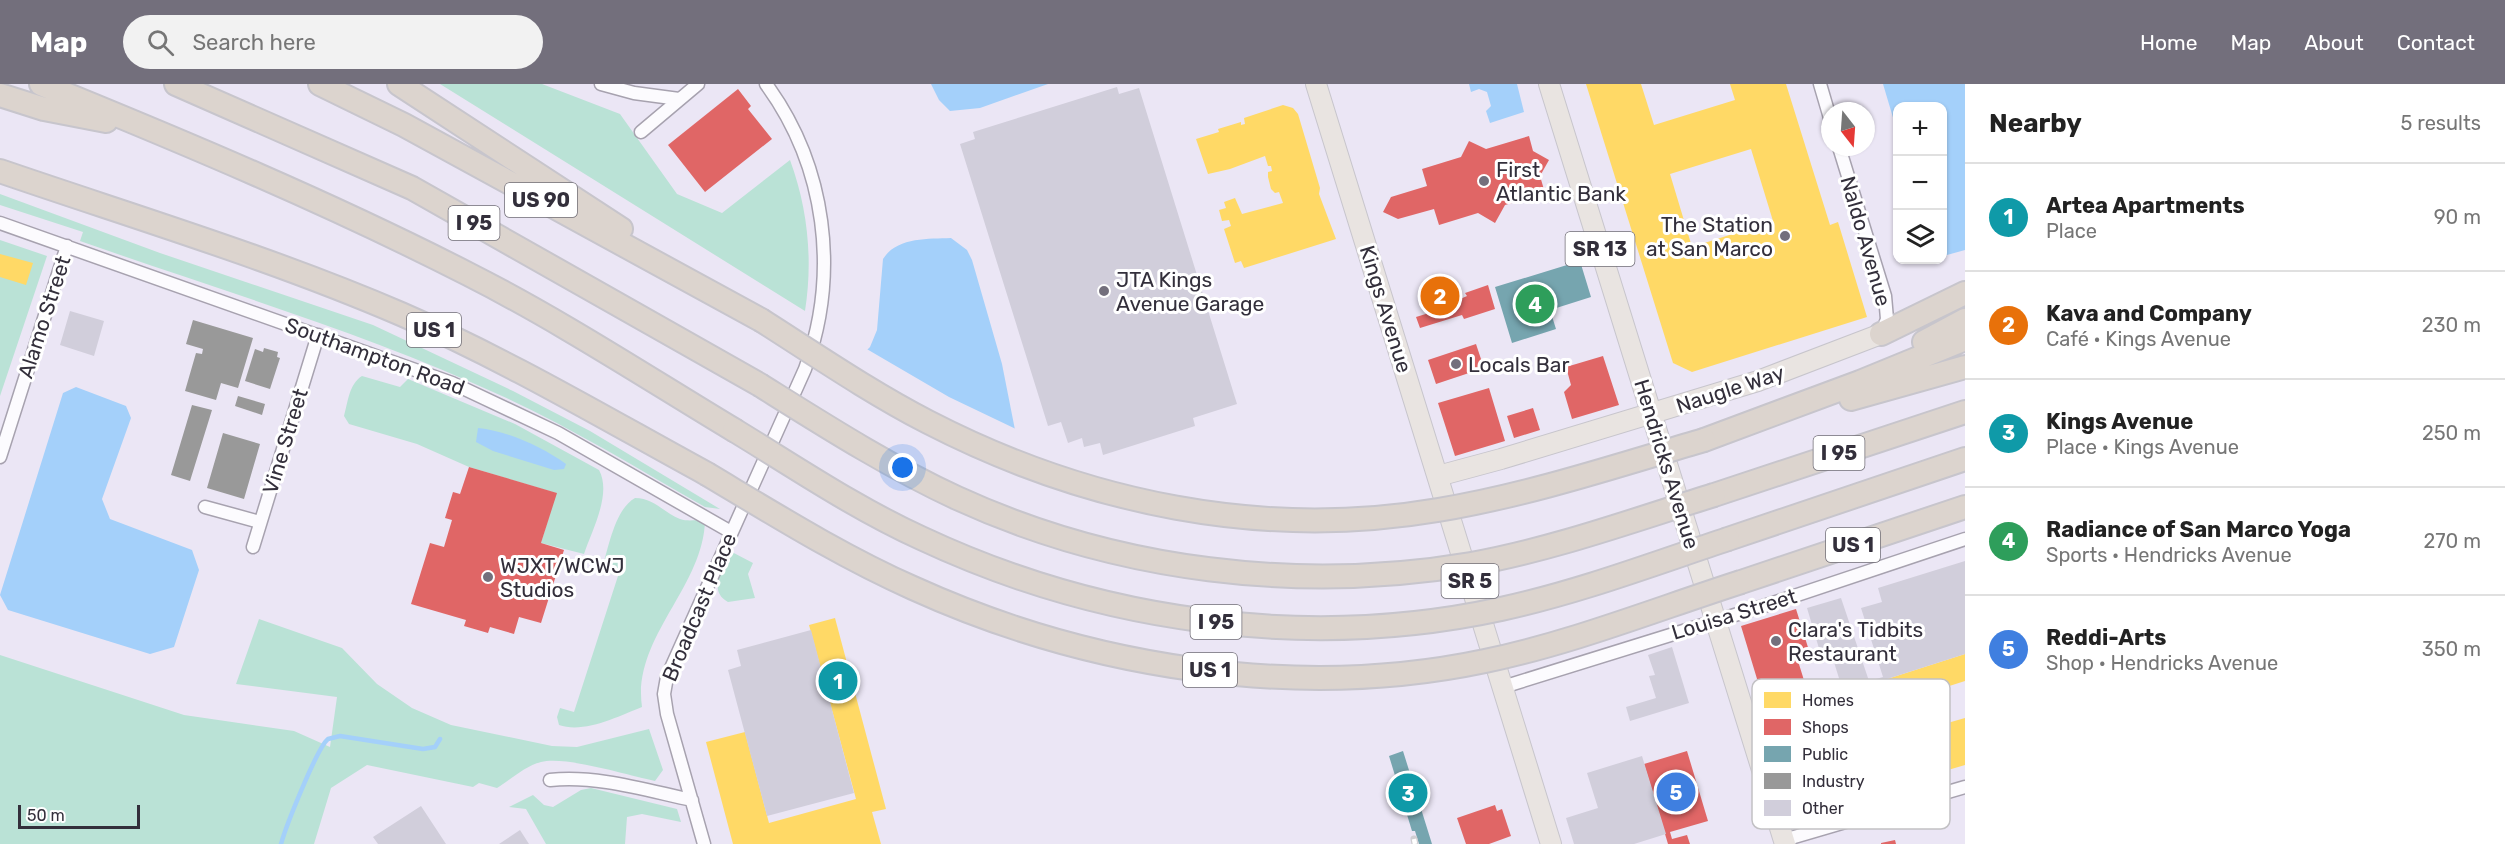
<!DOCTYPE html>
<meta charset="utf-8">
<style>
body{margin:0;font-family:Rubik,sans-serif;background:#f2f2f2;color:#222}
.controls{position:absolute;right:18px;top:18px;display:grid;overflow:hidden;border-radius:12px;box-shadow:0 2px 4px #0004}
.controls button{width:54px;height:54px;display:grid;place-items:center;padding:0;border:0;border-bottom:2px solid #e0e0e0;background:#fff;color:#222;font:30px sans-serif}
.compass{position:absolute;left:1821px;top:18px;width:54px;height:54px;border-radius:50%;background:#fff;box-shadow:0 2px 4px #0004;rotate:163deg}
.scale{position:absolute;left:18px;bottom:15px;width:122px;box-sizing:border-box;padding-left:6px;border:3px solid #332f3b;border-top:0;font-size:16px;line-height:21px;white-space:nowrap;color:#332f3b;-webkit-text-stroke:4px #fff;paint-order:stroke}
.you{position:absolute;left:903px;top:384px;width:21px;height:21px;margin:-15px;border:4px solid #fff;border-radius:50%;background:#1a73e8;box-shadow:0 0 0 9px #1a73e833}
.badge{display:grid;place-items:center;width:39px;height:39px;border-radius:50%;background:#736f7c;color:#fff;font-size:20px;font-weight:700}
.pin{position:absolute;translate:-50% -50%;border:3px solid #fff;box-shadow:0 2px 6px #0006}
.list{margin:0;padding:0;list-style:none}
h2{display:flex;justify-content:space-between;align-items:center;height:78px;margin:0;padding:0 24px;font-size:26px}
h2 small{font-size:20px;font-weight:400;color:#767676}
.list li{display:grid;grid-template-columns:39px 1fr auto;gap:18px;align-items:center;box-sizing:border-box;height:108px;padding:0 24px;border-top:2px solid #e0e0e0}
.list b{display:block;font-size:22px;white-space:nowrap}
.list p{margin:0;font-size:20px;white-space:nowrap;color:#767676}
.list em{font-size:20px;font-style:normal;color:#767676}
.icon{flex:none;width:33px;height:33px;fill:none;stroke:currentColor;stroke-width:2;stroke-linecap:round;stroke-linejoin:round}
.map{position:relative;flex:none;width:1965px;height:760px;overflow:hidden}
header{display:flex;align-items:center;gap:36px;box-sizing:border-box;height:84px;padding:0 30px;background:#736f7c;color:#fff}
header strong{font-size:28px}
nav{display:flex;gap:33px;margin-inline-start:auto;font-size:21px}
.search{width:420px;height:54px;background:#f2f2f2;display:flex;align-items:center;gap:15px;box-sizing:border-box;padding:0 21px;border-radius:33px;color:#767676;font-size:22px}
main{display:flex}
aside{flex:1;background:#fff}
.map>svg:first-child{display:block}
.green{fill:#bae2d6}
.water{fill:#a4d0fa}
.pier{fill:#ebe6f5}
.homes{fill:#ffd966;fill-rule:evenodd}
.shops{fill:#e06666}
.public{fill:#76a5af}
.industry{fill:#999}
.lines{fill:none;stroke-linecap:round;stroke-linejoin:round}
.stream{stroke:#a4d0fa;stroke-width:4.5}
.building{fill:#d1cedb}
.minor-casing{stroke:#a7a2af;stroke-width:15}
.primary-casing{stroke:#c7c5cc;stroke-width:22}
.motorway-casing{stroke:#c7c5cc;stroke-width:26}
.minor{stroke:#fcfbfe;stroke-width:12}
.primary{stroke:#e9e4e1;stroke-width:20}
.motorway{stroke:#dcd4ce;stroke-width:22}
.rail-casing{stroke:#d0ced2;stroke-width:7}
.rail{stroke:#fff;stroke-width:4.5;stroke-dasharray:14;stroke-linecap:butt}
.motorway-bridge-casing{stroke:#c7c5cc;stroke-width:26;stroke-linecap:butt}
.motorway-bridge{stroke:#dcd4ce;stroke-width:22}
.poi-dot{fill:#736f7c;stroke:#fff;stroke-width:2}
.labels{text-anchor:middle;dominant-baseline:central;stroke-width:6;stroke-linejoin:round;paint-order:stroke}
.shield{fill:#fff;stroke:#706d76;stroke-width:1.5}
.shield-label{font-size:20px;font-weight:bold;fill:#332f3b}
.poi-label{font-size:21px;fill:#332f3b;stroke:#fff;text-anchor:start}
.street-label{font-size:21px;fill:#332f3b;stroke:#fff}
.key{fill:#fff;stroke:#c2c1c4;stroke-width:1.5}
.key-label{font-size:16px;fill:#332f3b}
</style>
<header>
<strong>Map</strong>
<div class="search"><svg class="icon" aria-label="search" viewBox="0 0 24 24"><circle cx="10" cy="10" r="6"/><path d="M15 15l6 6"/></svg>Search here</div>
<nav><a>Home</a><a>Map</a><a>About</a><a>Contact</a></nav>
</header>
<main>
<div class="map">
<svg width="1965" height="760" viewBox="0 0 1965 760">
<rect width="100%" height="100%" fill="#ebe6f5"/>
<path class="green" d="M 440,0 L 542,0 L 620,30 L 677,110 L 722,129 L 790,76 C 808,125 813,176 805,227 Z
M 0,110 L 160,169 L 373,241 L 513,307 L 590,347 L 720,425 L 705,423 C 638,385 572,344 502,312 C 369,250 219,206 80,157 L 83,148 L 0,121 Z
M 0,156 L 47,172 L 0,312 Z
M 362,292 L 400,303 L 408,295 L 515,340 L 599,386 C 612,410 592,446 584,470 L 541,459 L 556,409 L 469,383 L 417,360 L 349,340 L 344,332 C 348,318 349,300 362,292 Z
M 635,414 C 654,414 664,429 680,435 C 689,438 696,435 705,437 C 703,504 632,554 642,623 C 619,632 584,650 559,641 L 557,633 L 560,624 L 574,628 L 618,492 L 601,487 C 609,464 614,426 635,414 Z
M 730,467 L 753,479 L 748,490 L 755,514 L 728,518 C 707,507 723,483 730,467 Z
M 259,535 L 342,564 L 377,600 L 412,624 L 451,641 L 552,662 L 577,663 L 649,645 L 663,686 L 655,697 C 627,691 566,672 541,678 C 525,682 510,696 497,704 L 479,699 L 473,703 L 367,681 L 331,704 L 314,760 L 0,760 L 0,571 L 184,631 L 294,647 L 330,663 L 337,613 L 236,600 Z
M 591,704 L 677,725 L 681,738 L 642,730 L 627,733 L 625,760 L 546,760 L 526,725 L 509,723 L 533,711 L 544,721 L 553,723 L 581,706 Z"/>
<path class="water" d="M 931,0 L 1048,0 L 980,24 L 950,27 L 939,16 Z
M 1469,0 L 1517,0 L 1524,28 L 1490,39 L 1486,27 L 1491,22 L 1487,8 L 1479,5 L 1471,8 Z
M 1883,0 L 1965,0 L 1965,166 L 1947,171 L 1943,169 L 1942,22 L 1898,22 L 1897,47 Z
M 951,154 L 967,166 L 972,176 L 1002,280 L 1017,356 L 862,271 L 870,263 L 877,246 L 883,175 C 897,153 927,155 951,154 Z
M 76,303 L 126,322 L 131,334 L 102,415 L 110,435 L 192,466 L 199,486 L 174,563 L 150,570 L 8,526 L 0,511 L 63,309 Z
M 478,344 C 508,347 542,363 566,380 L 564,385 L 554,386 L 493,367 L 476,358 Z"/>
<path class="pier" d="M 865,264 L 949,313 L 1018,346 L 1020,358 L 1015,364 L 1004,369 L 858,290 L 856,280 L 859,270 Z"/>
<path class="homes" d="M 1586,0 L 1641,0 L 1654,41 L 1735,16 L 1730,0 L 1786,0 L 1830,141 L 1838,138 L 1867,233 L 1692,288 L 1673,279 ZM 1751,65 L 1773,137 L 1692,163 L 1670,90 Z
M 1283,21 L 1293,24 L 1298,30 L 1320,104 L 1319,110 L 1336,155 L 1244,184 L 1241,177 L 1235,179 L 1224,145 L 1231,142 L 1229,136 L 1222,137 L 1219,126 L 1226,124 L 1224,118 L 1235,114 L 1242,130 L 1283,119 L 1279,108 L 1275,109 L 1271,105 L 1268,93 L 1268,88 L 1272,87 L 1271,82 L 1268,82 L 1265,72 L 1230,85 L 1208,90 L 1196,55 L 1219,48 L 1218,45 L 1241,38 L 1241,41 L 1245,40 L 1244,34 Z
M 0,170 L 33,179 L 26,201 L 0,193 Z
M 835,534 L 886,725 L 872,728 L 881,760 L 733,760 L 706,658 L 745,648 L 769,739 L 856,715 L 809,541 Z
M 1965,570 L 1965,597 L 1893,620 L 1899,636 L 1895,641 L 1898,651 L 1902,652 L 1965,634 L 1965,681 L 1887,704 L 1861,616 L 1888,608 L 1884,596 Z"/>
<path class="shops" d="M 738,5 L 751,22 L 748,25 L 772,55 L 705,108 L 668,61 Z
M 1529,52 L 1533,67 L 1549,76 L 1540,92 L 1545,109 L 1505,121 L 1495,139 L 1478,129 L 1439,141 L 1434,125 L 1398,135 L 1383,128 L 1391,113 L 1427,102 L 1422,85 L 1461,73 L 1469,57 L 1486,65 Z
M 1452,198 L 1458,216 L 1467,212 L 1465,209 L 1488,201 L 1495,225 L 1464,235 L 1462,231 L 1420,244 L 1416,233 L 1429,229 L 1422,207 Z
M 1476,260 L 1484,284 L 1436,300 L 1428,276 Z
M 1603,272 L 1619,321 L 1572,335 L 1564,308 L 1571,301 L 1566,283 Z
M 1489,304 L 1505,357 L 1455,372 L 1438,319 Z
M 1533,324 L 1540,346 L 1514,354 L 1507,332 Z
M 469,383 L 557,409 L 541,459 L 564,466 L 541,539 L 519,533 L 514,550 L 490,543 L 488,549 L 464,542 L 466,536 L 411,520 L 430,459 L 444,463 L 452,436 L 445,434 L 453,408 L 460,410 Z
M 1796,525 L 1811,573 L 1798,577 L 1817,638 L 1774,651 L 1741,542 Z
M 1687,667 L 1708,737 L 1670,748 L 1672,755 L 1687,751 L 1690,760 L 1668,760 L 1644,680 Z
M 1495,721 L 1497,727 L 1502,725 L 1511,752 L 1489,760 L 1466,760 L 1457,734 Z
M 1895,756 L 1896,760 L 1881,760 L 1881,759 Z"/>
<path class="public" d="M 1580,177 L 1591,213 L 1550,226 L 1556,245 L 1512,259 L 1495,203 Z
M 1403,667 L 1432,760 L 1419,760 L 1415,747 L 1412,747 L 1389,672 Z"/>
<path class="industry" d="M 193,236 L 253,254 L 238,304 L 221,299 L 216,316 L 185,307 L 196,269 L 202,270 L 203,265 L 186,260 Z
M 264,264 L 278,268 L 277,273 L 280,274 L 270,305 L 245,297 L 255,265 L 263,268 Z
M 238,312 L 265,320 L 262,331 L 235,322 Z
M 192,321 L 212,326 L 190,397 L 171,391 Z
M 223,349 L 260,360 L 244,415 L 207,404 Z"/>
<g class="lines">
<path class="stream" d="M 281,760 C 286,742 317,664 328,655 L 340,652 L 423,665 L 435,663 L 440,655"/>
</g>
<path class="building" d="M 1117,3 L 1119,10 L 1139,4 L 1237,320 L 1193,334 L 1195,342 L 1103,371 L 1100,359 L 1084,363 L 1082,354 L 1068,359 L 1061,338 L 1048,342 L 960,60 L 975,55 L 973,48 Z
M 70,227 L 104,237 L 94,272 L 60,261 Z
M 1965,477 L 1965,570 L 1884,596 L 1888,608 L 1861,616 L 1887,704 L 1864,711 L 1834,609 L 1843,607 L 1833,575 L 1823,578 L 1807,524 L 1841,514 L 1869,597 L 1883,593 L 1861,524 L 1882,518 L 1878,504 Z
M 811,546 L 854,709 L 767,732 L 728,586 L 741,582 L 737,566 Z
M 1672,563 L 1689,619 L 1630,637 L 1626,623 L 1656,614 L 1649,592 L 1655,591 L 1648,571 Z
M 1642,672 L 1666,750 L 1634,760 L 1574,760 L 1566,734 L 1598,724 L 1587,689 Z
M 421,722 L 446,760 L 378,760 L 373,753 Z
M 520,746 L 529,760 L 499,760 Z"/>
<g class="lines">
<defs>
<path id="minor" d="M 601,0 L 634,9 L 679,15
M 1820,0 L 1830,34
M 641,48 L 698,0
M 1839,63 L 1885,212 L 1887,235 L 1882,249
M 0,139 L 452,299 L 558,349 L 731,448
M 0,373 L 67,162
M 205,423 L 260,438
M 253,463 L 318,251
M 1503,603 L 1767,521 L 1965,455
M 550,696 C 597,691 645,706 692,716
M 1784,756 L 1965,703
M 704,760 L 667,630 L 664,610 L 667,593 L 805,285 C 840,189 826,82 766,0"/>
<path id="primary" d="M 1316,0 L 1551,760
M 1549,0 L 1785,760
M 1438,392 L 1501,375 L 1758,297 L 1881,250"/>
<path id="motorway" d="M 41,0 C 186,59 329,119 468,190 C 559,236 646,293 734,346
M 176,0 L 412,104 L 760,301
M 320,0 L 404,41 L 761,236
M 399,0 L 621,145
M 0,11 L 44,25 L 106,37
M 0,87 C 134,133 271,174 401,230 C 507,276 606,335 707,390
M 1881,250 L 1965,209
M 1924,258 L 1965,236
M 1851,315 L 1965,283
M 1704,356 L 1860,298 L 1965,255
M 1714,411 L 1965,328
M 1728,455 L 1965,375
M 1741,498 L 1965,423"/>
</defs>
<use href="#minor" class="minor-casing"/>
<use href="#primary" class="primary-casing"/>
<use href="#motorway" class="motorway-casing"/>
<use href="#minor" class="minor"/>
<use href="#primary" class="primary"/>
<use href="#motorway" class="motorway"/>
<defs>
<path id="rail" d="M 1414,755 L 1415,760"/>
</defs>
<use href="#rail" class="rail-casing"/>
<use href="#rail" class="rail"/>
<defs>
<path id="motorway-bridge" d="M 761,236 C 816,271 870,308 928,338 C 1085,419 1262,456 1438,426 C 1528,411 1616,382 1704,356
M 760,301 C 824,341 888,382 957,414 C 1116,487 1299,509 1471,480 C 1554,465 1634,436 1714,411
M 734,346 C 795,383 855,424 921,454 C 1100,538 1307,567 1501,525 C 1579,508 1653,480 1728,455
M 707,390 C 774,430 841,472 913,504 C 1087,583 1296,617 1485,577 C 1572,559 1657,525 1741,498"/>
</defs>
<use href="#motorway-bridge" class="motorway-bridge-casing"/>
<use href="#motorway-bridge" class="motorway-bridge"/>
</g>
<g class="poi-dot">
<circle cx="1484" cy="97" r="6"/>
<circle cx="1785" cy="152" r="6"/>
<circle cx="1104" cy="207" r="6"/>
<circle cx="1456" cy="280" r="6"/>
<circle cx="488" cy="493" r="6"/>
<circle cx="1776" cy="557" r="6"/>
</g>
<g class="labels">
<g class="shield">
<rect x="505" y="99" width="72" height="34" rx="4.5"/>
<rect x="448.5" y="122" width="51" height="34" rx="4.5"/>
<rect x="1565.5" y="148" width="69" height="34" rx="4.5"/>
<rect x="407" y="229" width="54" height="34" rx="4.5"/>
<rect x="1813.5" y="352" width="51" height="34" rx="4.5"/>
<rect x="1826" y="444" width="54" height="34" rx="4.5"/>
<rect x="1441.5" y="480" width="57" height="34" rx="4.5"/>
<rect x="1190.5" y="521" width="51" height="34" rx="4.5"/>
<rect x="1183" y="569" width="54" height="34" rx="4.5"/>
</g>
<g class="shield-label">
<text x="541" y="116">US 90</text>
<text x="474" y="139">I 95</text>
<text x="1600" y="165">SR 13</text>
<text x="434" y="246">US 1</text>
<text x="1839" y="369">I 95</text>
<text x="1853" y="461">US 1</text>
<text x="1470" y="497">SR 5</text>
<text x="1216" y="538">I 95</text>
<text x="1210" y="586">US 1</text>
</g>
<g class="poi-label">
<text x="1496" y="85">First<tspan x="1496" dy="24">Atlantic Bank</tspan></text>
<text x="1773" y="140" text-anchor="end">The Station<tspan x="1773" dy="24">at San Marco</tspan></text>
<text x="1116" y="195">JTA Kings<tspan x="1116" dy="24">Avenue Garage</tspan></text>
<text x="1468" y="280">Locals Bar</text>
<text x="500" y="481">WJXT/WCWJ<tspan x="500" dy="24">Studios</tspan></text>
<text x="1788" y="545">Clara's Tidbits<tspan x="1788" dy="24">Restaurant</tspan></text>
</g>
<g class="street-label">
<text transform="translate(1866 157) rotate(74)">Naldo Avenue</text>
<text transform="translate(1386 225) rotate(73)">Kings Avenue</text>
<text transform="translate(44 233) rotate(-72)">Alamo Street</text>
<text transform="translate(375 272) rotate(20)">Southampton Road</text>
<text transform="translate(1730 305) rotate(-18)">Naugle Way</text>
<text transform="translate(285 357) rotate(-73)">Vine Street</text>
<text transform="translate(1667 380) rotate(73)">Hendricks Avenue</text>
<text transform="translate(699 523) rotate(-67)">Broadcast Place</text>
<text transform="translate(1734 530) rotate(-17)">Louisa Street</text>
</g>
</g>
<rect x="1752" y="595" width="198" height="150" rx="9" class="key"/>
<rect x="1764" y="608" width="27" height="16" fill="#ffd966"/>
<rect x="1764" y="635" width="27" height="16" fill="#e06666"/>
<rect x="1764" y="662" width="27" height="16" fill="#76a5af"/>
<rect x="1764" y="689" width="27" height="16" fill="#999"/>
<rect x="1764" y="716" width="27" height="16" fill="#d1cedb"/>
<g class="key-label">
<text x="1802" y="622">Homes</text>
<text x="1802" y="649">Shops</text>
<text x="1802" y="676">Public</text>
<text x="1802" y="703">Industry</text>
<text x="1802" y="730">Other</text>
</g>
</svg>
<div class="controls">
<button>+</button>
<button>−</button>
<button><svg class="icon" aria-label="layers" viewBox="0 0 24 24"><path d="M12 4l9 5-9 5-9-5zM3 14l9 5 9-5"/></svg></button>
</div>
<svg class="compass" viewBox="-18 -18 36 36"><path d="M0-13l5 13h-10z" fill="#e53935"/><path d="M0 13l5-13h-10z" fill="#767676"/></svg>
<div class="scale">50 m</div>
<div class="you"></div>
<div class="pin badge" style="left:838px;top:597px;background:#0f9aa8">1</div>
<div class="pin badge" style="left:1440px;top:212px;background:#e8710a">2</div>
<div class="pin badge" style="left:1408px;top:709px;background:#0f9aa8">3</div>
<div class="pin badge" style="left:1535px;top:220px;background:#2e9e5b">4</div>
<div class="pin badge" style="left:1676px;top:708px;background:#3f7fe0">5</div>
</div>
<aside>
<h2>Nearby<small>5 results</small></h2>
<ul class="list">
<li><span class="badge" style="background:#0f9aa8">1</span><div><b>Artea Apartments</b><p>Place</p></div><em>90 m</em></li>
<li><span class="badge" style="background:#e8710a">2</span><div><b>Kava and Company</b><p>Café · Kings Avenue</p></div><em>230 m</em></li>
<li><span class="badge" style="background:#0f9aa8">3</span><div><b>Kings Avenue</b><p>Place · Kings Avenue</p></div><em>250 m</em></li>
<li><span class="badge" style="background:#2e9e5b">4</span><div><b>Radiance of San Marco Yoga</b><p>Sports · Hendricks Avenue</p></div><em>270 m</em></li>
<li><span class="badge" style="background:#3f7fe0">5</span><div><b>Reddi-Arts</b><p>Shop · Hendricks Avenue</p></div><em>350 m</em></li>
</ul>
</aside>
</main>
